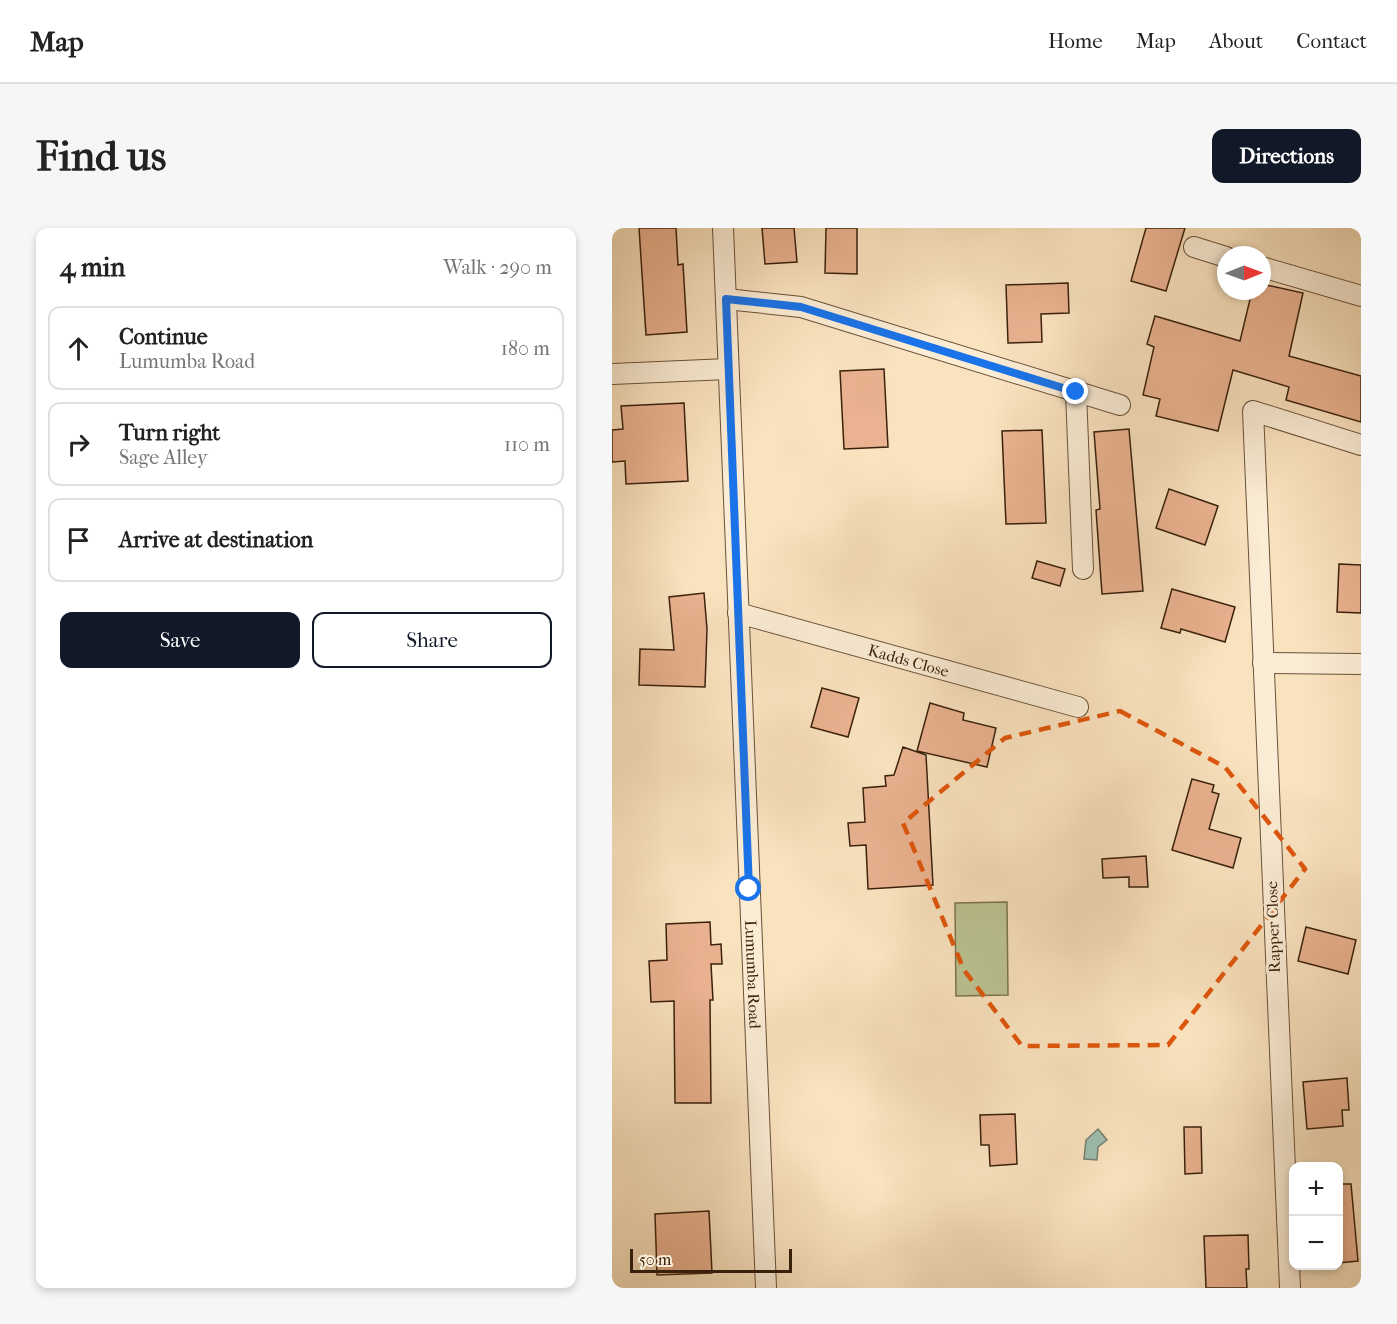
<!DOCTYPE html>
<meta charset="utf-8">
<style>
body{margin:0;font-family:"IM FELL French Canon",serif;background:#f6f6f6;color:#222}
.controls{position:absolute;right:18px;bottom:18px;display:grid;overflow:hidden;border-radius:12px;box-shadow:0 3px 9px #0003}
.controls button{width:54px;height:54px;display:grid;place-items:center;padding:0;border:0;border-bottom:2px solid #e0e0e0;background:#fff;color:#222;font:30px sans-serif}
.compass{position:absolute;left:605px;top:18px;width:54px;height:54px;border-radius:50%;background:#fff;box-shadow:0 3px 9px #0003;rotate:89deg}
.scale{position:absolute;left:18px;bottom:15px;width:162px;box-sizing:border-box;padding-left:6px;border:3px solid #3a210c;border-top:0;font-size:16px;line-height:21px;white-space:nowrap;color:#3a210c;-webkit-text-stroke:4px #fbecd5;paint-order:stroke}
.stop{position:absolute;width:18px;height:18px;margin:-14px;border:4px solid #1a73e8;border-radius:50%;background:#fff}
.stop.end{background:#1a73e8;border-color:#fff;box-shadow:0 2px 6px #0008}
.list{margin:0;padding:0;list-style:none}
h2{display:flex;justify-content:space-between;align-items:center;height:78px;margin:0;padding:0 24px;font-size:26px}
h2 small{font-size:20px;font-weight:400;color:#767676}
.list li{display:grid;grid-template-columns:39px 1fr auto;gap:18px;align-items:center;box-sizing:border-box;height:84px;margin:0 12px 12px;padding:0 12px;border:2px solid #e0e0e0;border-radius:12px}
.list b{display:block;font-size:22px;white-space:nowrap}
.list p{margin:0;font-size:20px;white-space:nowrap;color:#767676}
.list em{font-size:20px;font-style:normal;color:#767676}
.actions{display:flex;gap:12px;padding:18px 24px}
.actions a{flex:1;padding:14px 0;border:2px solid #111827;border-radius:12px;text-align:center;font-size:21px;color:#111827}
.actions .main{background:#111827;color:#fff}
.icon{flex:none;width:33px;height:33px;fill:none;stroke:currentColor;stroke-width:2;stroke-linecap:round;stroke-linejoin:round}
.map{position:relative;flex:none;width:749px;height:1060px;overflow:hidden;border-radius:12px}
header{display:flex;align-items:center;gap:36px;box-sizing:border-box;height:84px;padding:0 30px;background:#fff;border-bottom:2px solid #e0e0e0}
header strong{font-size:28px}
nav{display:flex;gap:33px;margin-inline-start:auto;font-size:21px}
.intro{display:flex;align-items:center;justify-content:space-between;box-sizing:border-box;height:144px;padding:0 36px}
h1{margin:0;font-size:42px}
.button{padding:15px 27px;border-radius:12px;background:#111827;color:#fff;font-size:21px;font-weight:700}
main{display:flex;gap:36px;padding:0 36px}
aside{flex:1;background:#fff;border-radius:12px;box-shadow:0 3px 9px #0003}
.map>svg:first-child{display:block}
.green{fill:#bcc392;stroke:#7b724f;stroke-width:1.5}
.water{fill:#9ebeaf;stroke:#767f6e;stroke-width:1.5}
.building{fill:#eab290;stroke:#3a210c;stroke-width:1.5}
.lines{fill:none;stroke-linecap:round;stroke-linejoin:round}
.minor-casing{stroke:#6a5138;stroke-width:22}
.minor{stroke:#fbecd5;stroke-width:20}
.route{stroke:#1a73e8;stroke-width:8}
.marked{fill:none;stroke:#df560c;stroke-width:4.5;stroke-dasharray:12 8;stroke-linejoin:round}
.labels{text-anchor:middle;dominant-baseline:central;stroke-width:6;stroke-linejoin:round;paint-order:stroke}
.street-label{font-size:16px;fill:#3a210c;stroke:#fbecd5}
</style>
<header>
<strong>Map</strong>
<nav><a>Home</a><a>Map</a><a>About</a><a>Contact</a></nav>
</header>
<div class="intro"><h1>Find us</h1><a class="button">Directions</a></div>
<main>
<aside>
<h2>4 min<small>Walk · 290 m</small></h2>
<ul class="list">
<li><svg class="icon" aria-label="ahead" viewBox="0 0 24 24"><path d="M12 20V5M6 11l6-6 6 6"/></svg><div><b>Continue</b><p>Lumumba Road</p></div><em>180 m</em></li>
<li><svg class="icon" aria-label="right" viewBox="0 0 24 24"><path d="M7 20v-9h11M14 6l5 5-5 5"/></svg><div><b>Turn right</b><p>Sage Alley</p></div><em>110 m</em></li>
<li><svg class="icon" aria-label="arrive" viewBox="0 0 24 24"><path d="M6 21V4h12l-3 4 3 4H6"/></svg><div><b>Arrive at destination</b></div></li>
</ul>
<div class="actions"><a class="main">Save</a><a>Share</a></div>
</aside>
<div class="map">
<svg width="749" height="1060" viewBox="0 0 749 1060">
<rect width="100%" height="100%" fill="#f9e2be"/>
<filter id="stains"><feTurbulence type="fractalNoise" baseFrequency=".00333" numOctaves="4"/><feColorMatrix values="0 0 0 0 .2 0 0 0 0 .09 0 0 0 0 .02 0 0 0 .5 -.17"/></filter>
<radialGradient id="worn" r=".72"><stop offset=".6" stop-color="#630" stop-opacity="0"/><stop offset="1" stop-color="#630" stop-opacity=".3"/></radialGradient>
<path class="green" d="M 395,674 L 396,767 L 344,768 L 343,675 Z"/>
<path class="water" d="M 486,901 L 495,912 L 486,919 L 485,932 L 472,931 L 474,912 Z"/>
<path class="building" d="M 27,0 L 64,0 L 66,37 L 71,36 L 75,104 L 34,107 Z
M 150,0 L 182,0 L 185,34 L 153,36 Z
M 214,0 L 245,0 L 245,46 L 213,45 Z
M 534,0 L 573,0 L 554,63 L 519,53 Z
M 456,55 L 457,85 L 429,86 L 430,114 L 396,115 L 394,57 Z
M 650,56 L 691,65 L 677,128 L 749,148 L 749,194 L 674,172 L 677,159 L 621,142 L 606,203 L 544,188 L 548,171 L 531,167 L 542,119 L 535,116 L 543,88 L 628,113 L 640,63 L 650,63 Z
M 272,141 L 276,219 L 232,221 L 228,143 Z
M 72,175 L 76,253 L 14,256 L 13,233 L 0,234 L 0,202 L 11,201 L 9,178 Z
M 517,201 L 531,363 L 490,366 L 484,282 L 488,281 L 482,204 Z
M 430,202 L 434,295 L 394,296 L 390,203 Z
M 557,261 L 606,278 L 593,317 L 544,300 Z
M 425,333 L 453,341 L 448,358 L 420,350 Z
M 727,336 L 749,337 L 749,385 L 725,384 Z
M 560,361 L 623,379 L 613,414 L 569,401 L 568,405 L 549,400 Z
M 92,365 L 95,401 L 93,459 L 27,457 L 28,421 L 62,422 L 57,369 Z
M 210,460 L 247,470 L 236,509 L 199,499 Z
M 318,475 L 352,485 L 351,492 L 384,500 L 375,539 L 305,523 Z
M 291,519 L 314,527 L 321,657 L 256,661 L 254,617 L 238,618 L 236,595 L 253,594 L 251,560 L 274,558 L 273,548 L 282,547 Z
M 580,551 L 602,557 L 600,564 L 607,566 L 597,601 L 629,610 L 621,640 L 560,622 Z
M 534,628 L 536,659 L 517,659 L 517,649 L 491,650 L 490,631 Z
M 98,694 L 99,717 L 109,716 L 110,736 L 99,736 L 101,772 L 98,772 L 99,875 L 63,875 L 62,773 L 39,774 L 37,733 L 55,732 L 54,696 Z
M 694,699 L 744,712 L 736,746 L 686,733 Z
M 735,850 L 737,882 L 730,882 L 731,898 L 695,901 L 691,854 Z
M 403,886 L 405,936 L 378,938 L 377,917 L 369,917 L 368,887 Z
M 572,899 L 589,899 L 590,945 L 573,946 Z
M 726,956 L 739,956 L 746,1033 L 726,1035 Z
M 97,983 L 100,1045 L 45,1047 L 43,986 Z
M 636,1007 L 637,1041 L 634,1041 L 635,1060 L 594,1060 L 592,1008 Z"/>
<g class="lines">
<defs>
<g id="minor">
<path id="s1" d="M 111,0 L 154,1060"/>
<path d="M 582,19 L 614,29"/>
<path d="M 650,39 L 749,68"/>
<path d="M 114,71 L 189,79 L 508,177"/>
<path d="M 0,146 L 116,141"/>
<path d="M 464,164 L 471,341"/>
<path id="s2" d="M 126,385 L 466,479"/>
<path d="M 651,435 L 749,436"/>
<path d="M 678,1060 L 641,183 L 749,217"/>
</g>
</defs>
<use href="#minor" class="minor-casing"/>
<use href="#minor" class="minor"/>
</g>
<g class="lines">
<path class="route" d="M 137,661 L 114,71 L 189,79 L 464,164"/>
</g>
<path class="marked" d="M 508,483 L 613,539 L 693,641 L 556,817 L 410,818 L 352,742 L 291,595 L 393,510 Z"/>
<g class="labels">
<g class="street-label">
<text stroke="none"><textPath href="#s2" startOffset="177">Kadds Close</textPath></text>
<text transform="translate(661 699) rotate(-92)">Rapper Close</text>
<text stroke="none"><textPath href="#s1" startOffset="747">Lumumba Road</textPath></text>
</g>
</g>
<rect width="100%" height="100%" filter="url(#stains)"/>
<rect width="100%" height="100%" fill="url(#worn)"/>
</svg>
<div class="controls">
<button>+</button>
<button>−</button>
</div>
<svg class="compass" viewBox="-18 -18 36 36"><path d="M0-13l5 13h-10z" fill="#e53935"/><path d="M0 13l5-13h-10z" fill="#767676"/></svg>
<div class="scale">50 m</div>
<div class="stop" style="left:137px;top:661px"></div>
<div class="stop end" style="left:464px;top:164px"></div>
</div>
</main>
